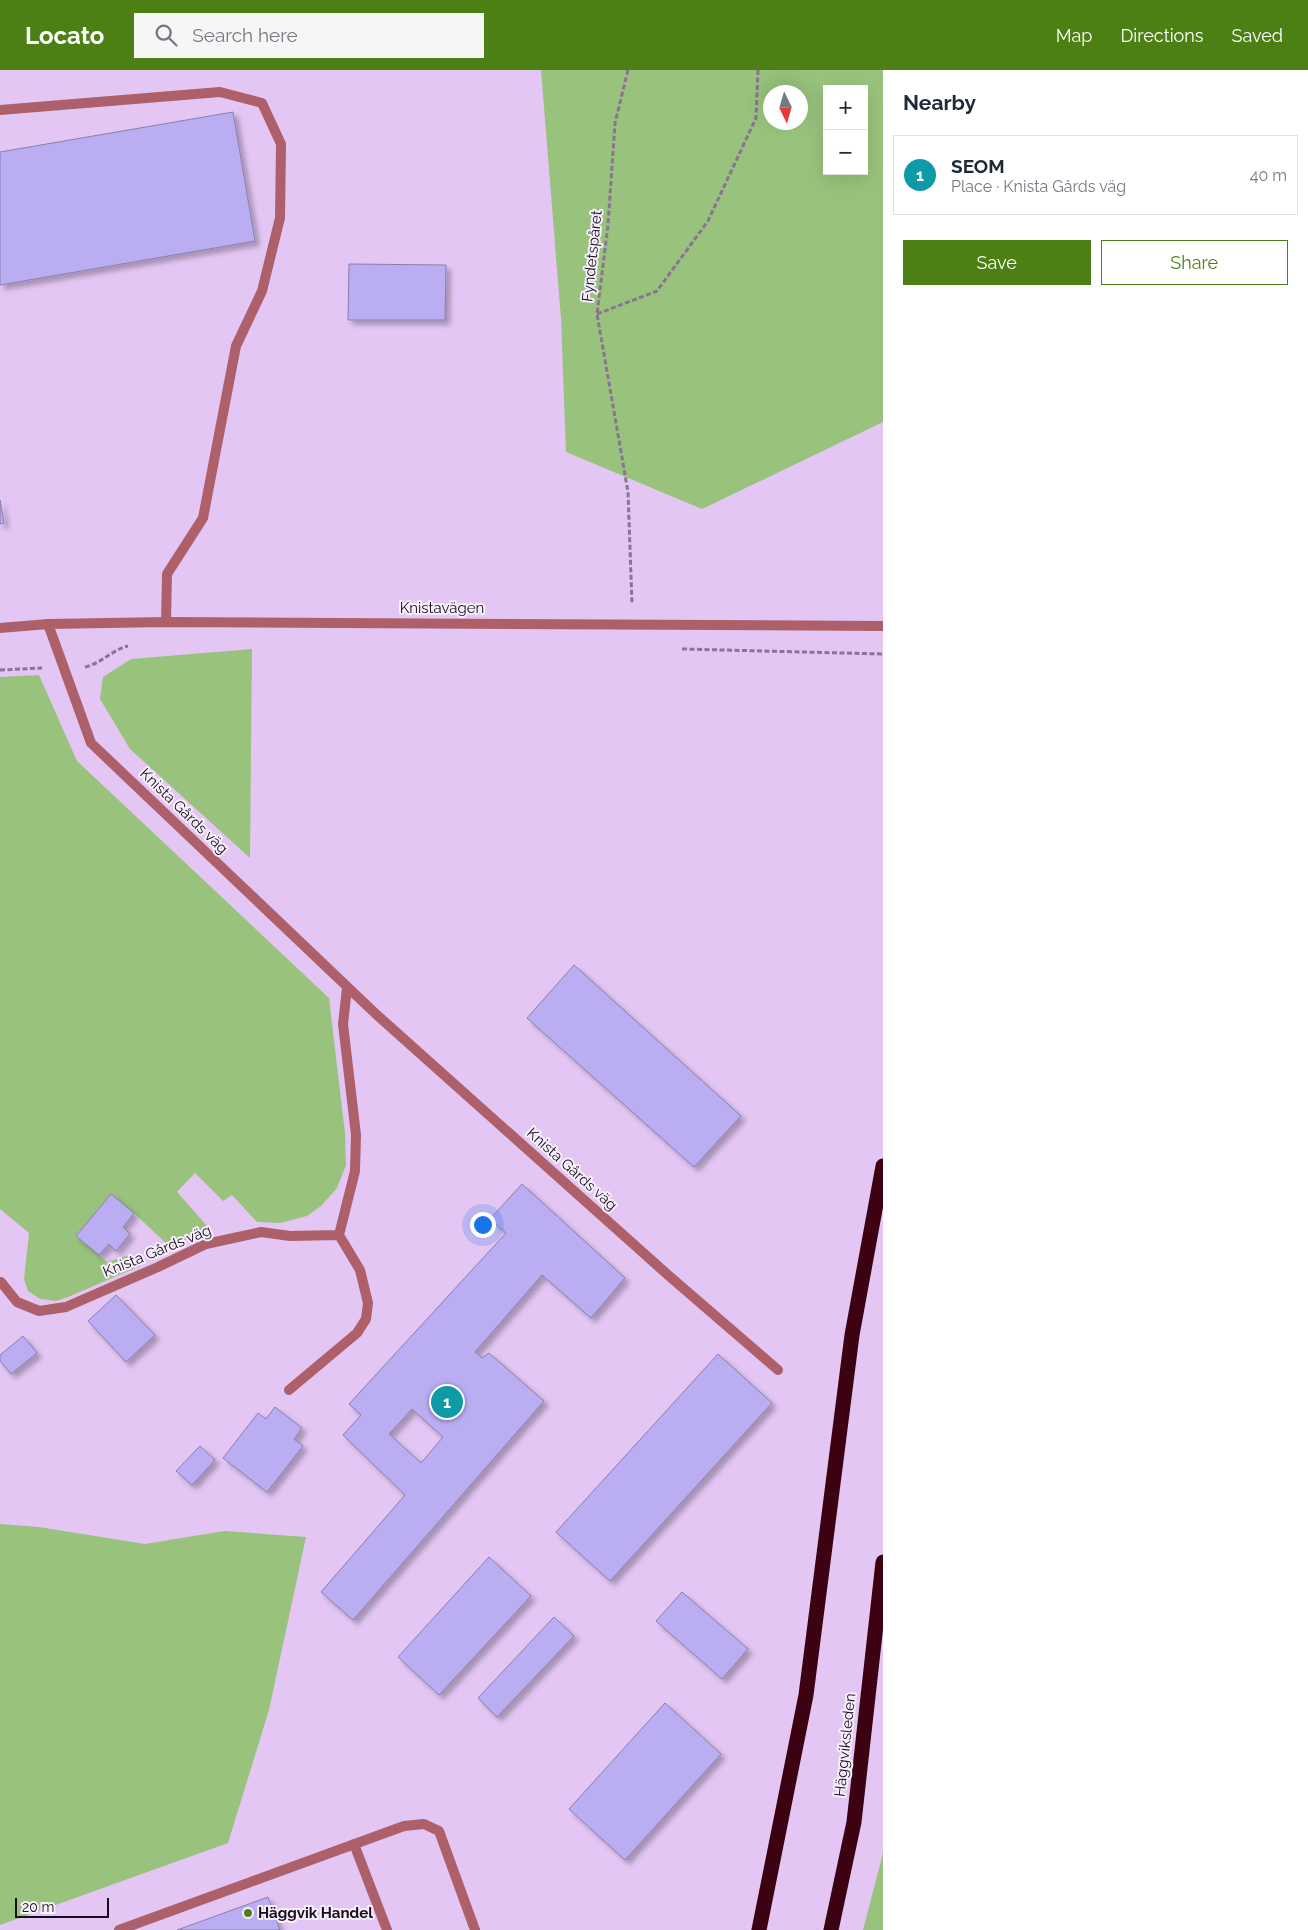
<!DOCTYPE html>
<meta charset="utf-8">
<style>
body{margin:0;font-family:Raleway,sans-serif;background:#f6f6f7;color:#1f2937}
.controls{position:absolute;right:15px;top:15px;display:grid;overflow:hidden;border-radius:0px;box-shadow:0 5px 20px #0002}
.controls button{width:45px;height:45px;display:grid;place-items:center;padding:0;border:0;border-bottom:1px solid #e0e1e3;background:#fff;color:#1f2937;font:25px sans-serif}
.compass{position:absolute;left:763px;top:15px;width:45px;height:45px;border-radius:50%;background:#fff;box-shadow:0 5px 20px #0002;rotate:175deg}
.scale{position:absolute;left:15px;bottom:12px;width:94px;box-sizing:border-box;padding-left:5px;border:2px solid #180d1d;border-top:0;font-size:14px;line-height:18px;white-space:nowrap;color:#180d1d;-webkit-text-stroke:4px #f9f0fe;paint-order:stroke}
.you{position:absolute;left:482px;top:1154px;width:18px;height:18px;margin:-12px;border:4px solid #fff;border-radius:50%;background:#1a73e8;box-shadow:0 0 0 8px #1a73e833}
.badge{display:grid;place-items:center;width:32px;height:32px;border-radius:50%;background:#4c8015;color:#fff;font-size:16px;font-weight:700}
.pin{position:absolute;translate:-50% -50%;border:2px solid #fff;box-shadow:0 1px 5px #0006}
.list{margin:0;padding:0;list-style:none}
h2{display:flex;justify-content:space-between;align-items:center;height:65px;margin:0;padding:0 20px;font-size:21px}
h2 small{font-size:16px;font-weight:400;color:#747a83}
.list li{display:grid;grid-template-columns:32px 1fr auto;gap:15px;align-items:center;box-sizing:border-box;height:80px;margin:0 10px 10px;padding:0 10px;border:1px solid #e0e1e3;border-radius:0px}
.list b{display:block;font-size:19px;white-space:nowrap}
.list p{margin:0;font-size:16px;white-space:nowrap;color:#747a83}
.list em{font-size:16px;font-style:normal;color:#747a83}
.actions{display:flex;gap:10px;padding:15px 20px}
.actions a{flex:1;padding:11px 0;border:1px solid #4c8015;border-radius:0px;text-align:center;font-size:18px;color:#4c8015}
.actions .main{background:#4c8015;color:#fff}
.icon{flex:none;width:28px;height:28px;fill:none;stroke:currentColor;stroke-width:2;stroke-linecap:round;stroke-linejoin:round}
.map{position:relative;flex:none;width:883px;height:1860px;overflow:hidden}
header{display:flex;align-items:center;gap:30px;box-sizing:border-box;height:70px;padding:0 25px;background:#4c8015;color:#fff}
header strong{font-size:24px}
nav{display:flex;gap:28px;margin-inline-start:auto;font-size:18px}
.search{width:350px;height:45px;background:#f6f6f7;display:flex;align-items:center;gap:12px;box-sizing:border-box;padding:0 18px;border-radius:0px;color:#747a83;font-size:19px}
main{display:flex}
aside{flex:1;background:#fff}
.map>svg:first-child{display:block}
.green{fill:#99c37c;fill-rule:evenodd}
.building{fill:#bbadf2;stroke:#887fae;fill-rule:evenodd;filter:url(#shadow)}
.lines{fill:none;stroke-linecap:round;stroke-linejoin:round}
.path{stroke:#897495;stroke-width:3;stroke-dasharray:5 2.5;stroke-linecap:butt}
.lane{stroke:#ad6069;stroke-width:10}
.street{stroke:#ad6069;stroke-width:10}
.highway{stroke:#3c0211;stroke-width:15}
.poi-dot{fill:#4c8015;stroke:#f9f0fe;stroke-width:2}
.labels{text-anchor:middle;dominant-baseline:central;stroke-width:4;stroke-linejoin:round;paint-order:stroke}
.street-label{font-size:15px;fill:#180d1d;stroke:#f9f0fe}
.poi-label{font-size:15px;font-weight:bold;fill:#180d1d;stroke:#f9f0fe;text-anchor:start}
</style>
<header>
<strong>Locato</strong>
<div class="search"><svg class="icon" aria-label="search" viewBox="0 0 24 24"><circle cx="10" cy="10" r="6"/><path d="M15 15l6 6"/></svg>Search here</div>
<nav><a>Map</a><a>Directions</a><a>Saved</a></nav>
</header>
<main>
<div class="map">
<svg width="883" height="1860" viewBox="0 0 883 1860">
<defs>
<filter id="shadow"><feDropShadow dx="4.5" dy="4.5" stdDeviation="2.5" flood-color="#0004"/></filter>
</defs>
<rect width="100%" height="100%" fill="#e3c6f4"/>
<path class="green" d="M 541,0 L 883,0 L 883,352 L 702,439 L 566,382 L 561,249 ZM 827,19 L 864,19 L 864,101 L 827,101 ZM 801,22 L 801,52 L 771,52 L 771,22 Z
M 252,579 L 250,788 L 130,679 L 100,629 L 103,607 L 131,589 Z
M 39,605 L 77,691 L 329,928 L 345,1063 L 346,1095 L 337,1118 L 321,1136 L 307,1146 L 280,1153 L 257,1152 L 232,1125 L 223,1131 L 195,1103 L 177,1122 L 208,1157 L 171,1178 L 134,1143 L 111,1124 L 76,1166 L 107,1192 L 129,1185 L 137,1185 L 140,1189 L 140,1196 L 68,1227 L 56,1231 L 40,1229 L 28,1221 L 24,1209 L 29,1163 L 0,1139 L 0,607 Z
M 0,1454 L 39,1457 L 145,1474 L 224,1461 L 306,1467 L 269,1640 L 228,1773 L 0,1855 Z
M 883,1783 L 883,1860 L 863,1860 Z"/>
<path class="building" d="M 233,42 L 255,171 L 0,215 L 0,82 Z
M 349,194 L 446,195 L 445,250 L 348,250 Z
M 0,430 L 4,453 L 0,454 Z
M 574,895 L 741,1046 L 694,1097 L 527,948 Z
M 522,1114 L 625,1208 L 591,1248 L 542,1205 L 475,1282 L 482,1288 L 489,1283 L 544,1331 L 353,1550 L 321,1522 L 405,1425 L 343,1365 L 361,1345 L 349,1334 L 506,1163 L 490,1149 ZM 412,1339 L 443,1367 L 421,1393 L 389,1364 Z
M 111,1124 L 134,1143 L 123,1157 L 130,1164 L 116,1181 L 109,1174 L 99,1185 L 76,1166 Z
M 116,1225 L 155,1265 L 126,1292 L 88,1251 Z
M 23,1266 L 37,1283 L 11,1304 L 0,1291 L 0,1285 Z
M 718,1284 L 772,1333 L 610,1511 L 556,1462 Z
M 275,1337 L 302,1358 L 294,1369 L 303,1376 L 267,1422 L 223,1388 L 258,1343 L 266,1349 Z
M 200,1376 L 215,1390 L 192,1415 L 176,1401 Z
M 489,1487 L 531,1526 L 439,1625 L 398,1587 Z
M 682,1522 L 748,1579 L 722,1609 L 656,1551 Z
M 554,1547 L 574,1566 L 497,1647 L 478,1628 Z
M 665,1633 L 721,1684 L 625,1790 L 569,1739 Z
M 268,1827 L 280,1860 L 177,1860 Z"/>
<g class="lines">
<path class="path" d="M 628,0 L 615,53 L 608,155 L 597,244 L 628,422 L 632,534
M 597,244 L 657,221 L 708,151 L 756,48 L 758,0
M 682,579 L 883,584
M 85,597 C 102,593 112,580 128,576
M 0,600 L 42,598"/>
<path class="lane" d="M 0,40 L 220,22 L 262,33 L 281,74 L 280,148 L 262,221 L 236,276 L 203,448 L 167,504 L 166,552
M 1,1212 L 17,1232 L 39,1241 L 66,1237 L 158,1197 L 206,1174 L 261,1162 L 290,1166 L 339,1165
M 289,1320 L 357,1263 L 366,1249 L 368,1233 L 360,1200 L 339,1165 L 355,1101 L 356,1065 L 343,954 L 347,918
M 354,1774 L 387,1860
M 119,1860 L 404,1756 L 424,1754 L 439,1761 L 475,1860"/>
<path class="street" d="M 48,554 L 91,673 L 377,945 L 668,1205 L 778,1300
M 0,558 L 48,554 L 166,552 L 883,556"/>
<path class="highway" d="M 759,1860 L 806,1625 L 852,1265 L 883,1096
M 831,1860 L 854,1752 L 883,1492"/>
</g>
<circle class="poi-dot" cx="248" cy="1843" r="5"/>
<g class="labels">
<g class="street-label">
<text transform="translate(592 186) rotate(-84)">Fyndetspåret</text>
<text x="442" y="538">Knistavägen</text>
<text transform="translate(184 741) rotate(44)">Knista Gårds väg</text>
<text transform="translate(572 1099) rotate(42)">Knista Gårds väg</text>
<text transform="translate(157 1181) rotate(-22)">Knista Gårds väg</text>
<text transform="translate(845 1675) rotate(-84)">Häggviksleden</text>
</g>
<g class="poi-label">
<text x="258" y="1843">Häggvik Handel</text>
</g>
</g>
</svg>
<div class="controls">
<button>+</button>
<button>−</button>
</div>
<svg class="compass" viewBox="-18 -18 36 36"><path d="M0-13l5 13h-10z" fill="#e53935"/><path d="M0 13l5-13h-10z" fill="#747a83"/></svg>
<div class="scale">20 m</div>
<div class="you"></div>
<div class="pin badge" style="left:447px;top:1332px;background:#0f9aa8">1</div>
</div>
<aside>
<h2>Nearby<small></small></h2>
<ul class="list">
<li><span class="badge" style="background:#0f9aa8">1</span><div><b>SEOM</b><p>Place · Knista Gårds väg</p></div><em>40 m</em></li>
</ul>
<div class="actions"><a class="main">Save</a><a>Share</a></div>
</aside>
</main>
